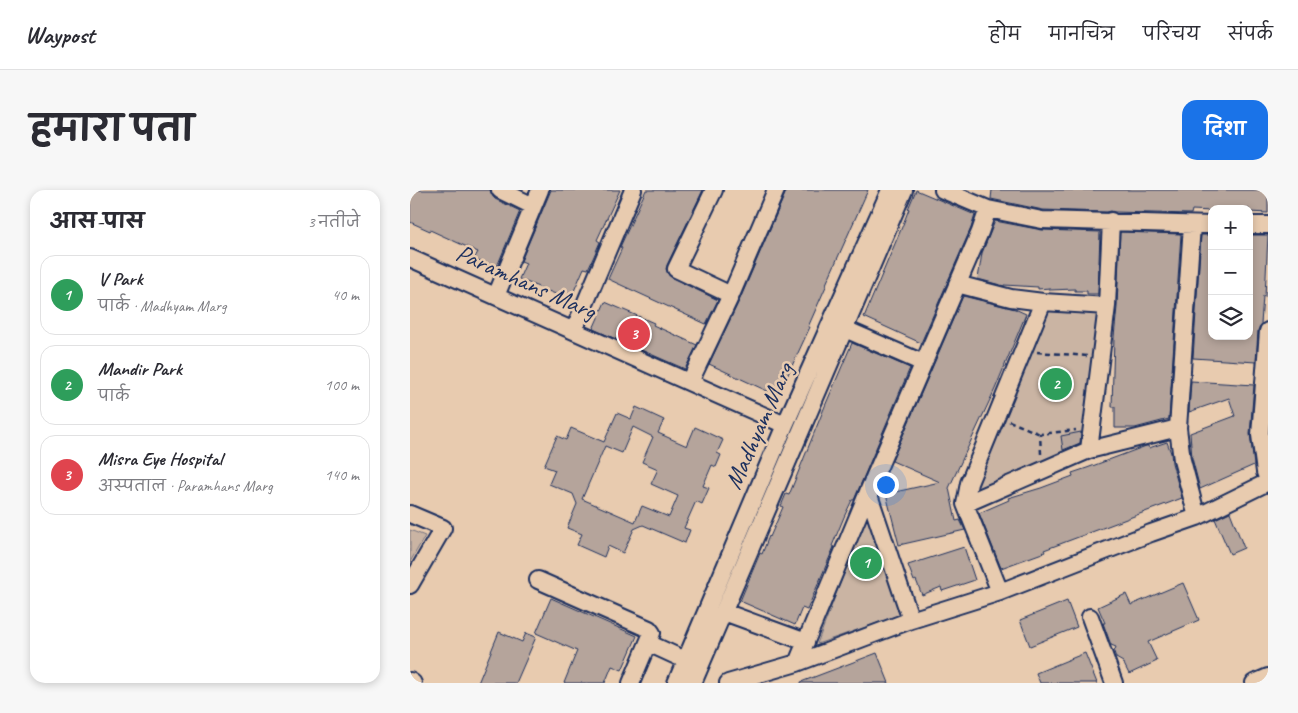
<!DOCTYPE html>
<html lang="hi">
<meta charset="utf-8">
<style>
body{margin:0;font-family:Caveat,"Playpen Sans Deva",sans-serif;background:#f7f7f7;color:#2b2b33}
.controls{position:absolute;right:15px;top:15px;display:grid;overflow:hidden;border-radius:10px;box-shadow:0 2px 8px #0003}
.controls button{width:45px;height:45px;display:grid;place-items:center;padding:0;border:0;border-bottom:1px solid #e1e1e2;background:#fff;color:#2b2b33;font:25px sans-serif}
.you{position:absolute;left:475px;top:294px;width:18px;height:18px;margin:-12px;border:4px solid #fff;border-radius:50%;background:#1a73e8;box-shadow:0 0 0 8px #1a73e833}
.badge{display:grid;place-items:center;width:32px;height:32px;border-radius:50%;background:#1a73e8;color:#fff;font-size:16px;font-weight:700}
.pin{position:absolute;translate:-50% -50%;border:2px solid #fff;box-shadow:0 1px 5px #0006}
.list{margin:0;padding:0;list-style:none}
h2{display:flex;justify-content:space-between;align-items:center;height:65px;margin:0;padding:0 20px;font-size:21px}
h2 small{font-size:16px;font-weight:400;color:#7c7c81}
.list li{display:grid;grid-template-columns:32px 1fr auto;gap:15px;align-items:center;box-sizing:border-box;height:80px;margin:0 10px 10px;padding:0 10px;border:1px solid #e1e1e2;border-radius:15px}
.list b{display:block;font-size:19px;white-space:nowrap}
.list p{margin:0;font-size:16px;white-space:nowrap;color:#7c7c81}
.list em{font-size:16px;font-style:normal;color:#7c7c81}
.icon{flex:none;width:28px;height:28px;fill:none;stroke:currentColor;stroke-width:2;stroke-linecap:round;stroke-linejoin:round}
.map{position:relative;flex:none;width:858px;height:493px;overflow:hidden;border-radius:15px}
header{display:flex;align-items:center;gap:30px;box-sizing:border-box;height:70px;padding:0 25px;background:#fff;border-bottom:1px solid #e1e1e2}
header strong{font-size:24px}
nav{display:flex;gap:28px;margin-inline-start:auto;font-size:18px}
.intro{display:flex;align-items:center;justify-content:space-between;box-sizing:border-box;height:120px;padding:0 30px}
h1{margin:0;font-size:35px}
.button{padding:12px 22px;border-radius:15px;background:#1a73e8;color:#fff;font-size:18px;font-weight:700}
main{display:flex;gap:30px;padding:0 30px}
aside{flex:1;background:#fff;border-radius:15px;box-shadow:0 2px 8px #0003}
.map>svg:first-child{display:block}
.green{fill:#cab4a3;stroke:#727280}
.building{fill:#b5a49b;stroke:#1b2f5e;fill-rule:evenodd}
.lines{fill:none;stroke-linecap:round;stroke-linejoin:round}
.minor-casing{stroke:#1b2f5e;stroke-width:20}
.path{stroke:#1b2f5e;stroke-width:2.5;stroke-dasharray:5 4;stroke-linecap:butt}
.minor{stroke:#e8cbaf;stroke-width:16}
.labels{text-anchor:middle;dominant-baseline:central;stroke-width:5;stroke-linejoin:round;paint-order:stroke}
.street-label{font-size:25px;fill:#1b2f5e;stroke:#e8cbaf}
</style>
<header>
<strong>Waypost</strong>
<nav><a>होम</a><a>मानचित्र</a><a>परिचय</a><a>संपर्क</a></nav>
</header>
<div class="intro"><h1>हमारा पता</h1><a class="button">दिशा</a></div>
<main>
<aside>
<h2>आस-पास<small>3 नतीजे</small></h2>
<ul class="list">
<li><span class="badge" style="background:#2e9e5b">1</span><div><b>V Park</b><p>पार्क · Madhyam Marg</p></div><em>40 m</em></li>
<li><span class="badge" style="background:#2e9e5b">2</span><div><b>Mandir Park</b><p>पार्क</p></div><em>100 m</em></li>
<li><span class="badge" style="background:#e0444e">3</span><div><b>Misra Eye Hospital</b><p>अस्पताल · Paramhans Marg</p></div><em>140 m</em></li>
</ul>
</aside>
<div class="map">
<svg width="858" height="493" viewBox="0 0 858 493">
<rect width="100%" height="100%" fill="#e8cbaf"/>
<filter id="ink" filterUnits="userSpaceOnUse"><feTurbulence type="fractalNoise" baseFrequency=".02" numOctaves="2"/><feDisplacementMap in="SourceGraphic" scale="10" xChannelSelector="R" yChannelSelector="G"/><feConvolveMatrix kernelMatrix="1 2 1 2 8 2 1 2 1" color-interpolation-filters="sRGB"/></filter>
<g filter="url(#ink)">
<path class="green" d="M 633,112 L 697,116 L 679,260 L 555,314 Z
M 458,320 L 490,425 L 407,454 Z
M 0,340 L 15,346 L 0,372 Z"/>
<path class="building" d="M 0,0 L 80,0 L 82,5 L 85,9 L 110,21 L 86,79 L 64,69 L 68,62 L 20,40 L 20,41 L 0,32 Z
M 141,0 L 210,0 L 187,50 L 190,52 L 184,66 L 178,79 L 174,78 L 160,110 L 109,89 L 116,73 L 111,71 Z
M 236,0 L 293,0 L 257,75 L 256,79 L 258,84 L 262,88 L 308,110 L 296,134 L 198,89 L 212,58 L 210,57 Z
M 376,0 L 458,0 L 416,94 L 417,94 L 398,137 L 400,137 L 368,206 L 299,174 L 330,109 L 375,4 Z
M 506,0 L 565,25 L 561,38 L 511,153 L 454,127 L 492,37 L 499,19 L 498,19 Z
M 582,0 L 858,0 L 858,23 L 839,22 L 839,19 L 802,19 L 802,21 L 782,20 L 781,24 L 705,22 L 701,21 L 697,22 L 633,20 L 581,9 Z
M 585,31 L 632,40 L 690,42 L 688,104 L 677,104 L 677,101 L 665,101 L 665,99 L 640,100 L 640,98 L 628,99 L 628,97 L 594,95 L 594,96 L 568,89 L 572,63 Z
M 710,42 L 771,44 L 759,229 L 725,238 L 705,238 L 705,217 L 702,217 L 704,147 L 707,117 Z
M 791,45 L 802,45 L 802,146 L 839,146 L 839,45 L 858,45 L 855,107 L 853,106 L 851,134 L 852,134 L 848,140 L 846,172 L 783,168 Z
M 553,106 L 605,119 L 616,124 L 585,199 L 539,298 L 546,331 L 550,330 L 555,340 L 489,355 L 476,304 L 530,292 L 482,271 Z
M 195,112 L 244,133 L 243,135 L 287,155 L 275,179 L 183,139 Z
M 442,153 L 500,178 L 444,310 L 442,310 L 434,327 L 422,356 L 424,357 L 397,420 L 392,418 L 385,435 L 330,411 L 350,363 L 352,364 L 359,346 L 360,347 L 373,317 L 371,316 L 376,304 L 379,305 L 415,216 Z
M 781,191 L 844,195 L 840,244 L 844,275 L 790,299 L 782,268 L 780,243 L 825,226 L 819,208 L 779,222 Z
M 226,217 L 254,230 L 248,243 L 277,256 L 285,237 L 313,250 L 307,263 L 311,265 L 306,277 L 302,275 L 293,296 L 299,298 L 292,314 L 286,311 L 274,338 L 280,340 L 275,353 L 233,335 L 224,339 L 213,363 L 198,356 L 194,367 L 167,355 L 172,344 L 157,338 L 167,314 L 163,304 L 139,294 L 145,280 L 134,276 L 147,246 L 156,250 L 161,238 L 194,252 L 207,223 L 221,229 ZM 223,237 L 243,247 L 232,272 L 248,279 L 241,294 L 268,306 L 259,327 L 232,316 L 225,332 L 172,309 L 195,256 L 212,263 Z
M 671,242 L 670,253 L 653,260 L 651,246 Z
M 757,252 L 761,263 L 762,273 L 772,308 L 634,360 L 635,362 L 591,378 L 569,323 L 599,310 L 598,308 L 631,298 L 663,286 L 662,283 L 677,278 L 736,256 L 738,256 L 739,258 Z
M 820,322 L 834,358 L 820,364 L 805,329 Z
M 554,357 L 565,390 L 532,401 L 531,397 L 512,405 L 506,390 L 504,391 L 498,375 Z
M 773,393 L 789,430 L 738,452 L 747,471 L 719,484 L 713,472 L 706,468 L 704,462 L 706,457 L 701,455 L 693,433 L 695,433 L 688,417 L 716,404 L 721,415 Z
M 141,408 L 227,446 L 212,480 L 202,476 L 195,493 L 154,493 L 167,461 L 126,443 Z
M 657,411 L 667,437 L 620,456 L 610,430 Z
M 89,442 L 112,452 L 116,443 L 126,447 L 106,493 L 68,493 Z
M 467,463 L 479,493 L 391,493 L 391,492 Z
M 675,463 L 687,493 L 630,493 L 626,483 Z"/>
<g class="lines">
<defs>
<path id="minor" d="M 90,0 L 123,16
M 304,0 L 266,79 L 321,105
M 533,0 L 578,19 L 632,30 L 802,35
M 782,35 L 768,238 L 772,270 L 787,327
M 839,35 L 858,35
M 0,68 L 375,235
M 547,94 L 601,108 L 633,112 L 697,116
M 86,106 L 130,0
M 435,139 L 513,173
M 164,140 L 223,0
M 858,141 L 850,245 L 855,282 L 858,290
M 280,192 L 321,105 L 366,0
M 679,260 L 697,116 L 701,31
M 555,314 L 679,260 L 768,238
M 0,324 L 33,338 L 0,395
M 128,390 L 239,439 L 242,443 L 221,493
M 590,402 L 555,314 L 559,293 L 633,112
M 314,422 L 396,452
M 680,427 L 704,493
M 501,430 L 458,302 L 570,42 L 578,19
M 238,453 L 275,470
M 387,473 L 458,302
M 0,491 L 3,493
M 266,493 L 375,235 L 480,0
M 283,493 L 494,0
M 318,493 L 387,473 L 501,430 L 590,402 L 741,343 L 787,327 L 858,292
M 844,493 L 858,487"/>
</defs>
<use href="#minor" class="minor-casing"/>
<path class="path" d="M 627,162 L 677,166
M 599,231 L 630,244
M 631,264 L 630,244 L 666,240"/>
<use href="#minor" class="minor"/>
</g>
</g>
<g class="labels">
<g class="street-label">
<text transform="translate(116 92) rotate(24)">Paramhans Marg</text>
<text transform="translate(349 236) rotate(-66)">Madhyam Marg</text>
</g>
</g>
</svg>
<div class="controls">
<button>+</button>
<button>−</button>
<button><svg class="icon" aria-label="layers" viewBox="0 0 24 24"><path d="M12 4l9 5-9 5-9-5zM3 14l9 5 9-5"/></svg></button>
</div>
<div class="you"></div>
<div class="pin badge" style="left:456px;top:373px;background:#2e9e5b">1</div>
<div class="pin badge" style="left:646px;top:194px;background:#2e9e5b">2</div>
<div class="pin badge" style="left:224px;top:144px;background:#e0444e">3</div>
</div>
</main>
